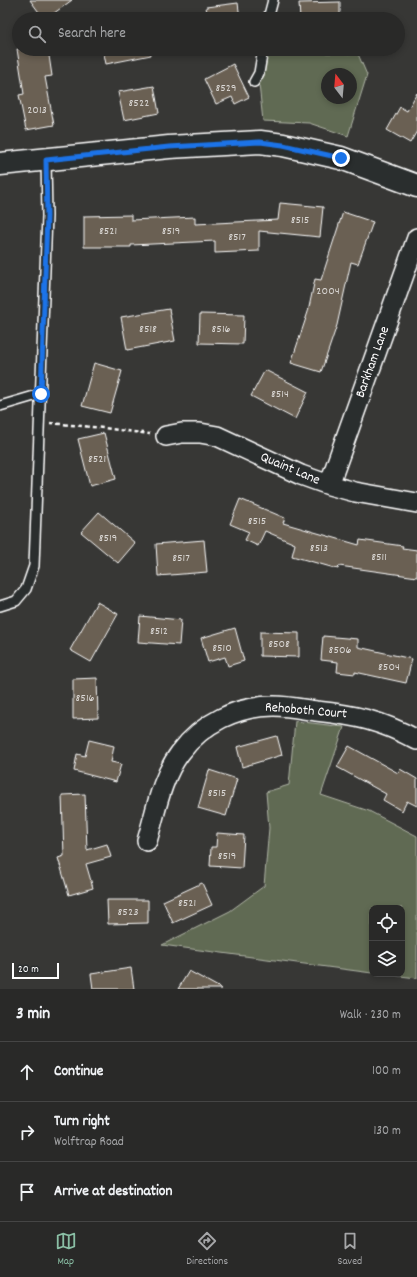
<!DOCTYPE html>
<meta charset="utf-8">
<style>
body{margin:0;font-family:Dekko,sans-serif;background:#353534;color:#f1f3f6}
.controls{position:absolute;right:12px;bottom:12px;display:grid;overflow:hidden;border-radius:8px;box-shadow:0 2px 6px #0003}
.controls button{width:36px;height:36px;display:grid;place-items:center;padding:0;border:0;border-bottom:1px solid #454545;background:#292928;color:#f1f3f6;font:20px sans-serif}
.compass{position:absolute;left:321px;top:68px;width:36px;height:36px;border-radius:50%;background:#292928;box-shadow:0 2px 6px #0003;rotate:344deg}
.scale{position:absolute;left:12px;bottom:10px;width:47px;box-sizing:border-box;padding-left:4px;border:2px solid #fff;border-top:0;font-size:11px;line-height:14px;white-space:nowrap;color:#fff;-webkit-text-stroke:3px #2a2d2e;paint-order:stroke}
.stop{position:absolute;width:12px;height:12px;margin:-9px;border:3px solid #1a73e8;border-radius:50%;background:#fff}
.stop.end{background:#1a73e8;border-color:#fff;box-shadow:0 1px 4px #0008}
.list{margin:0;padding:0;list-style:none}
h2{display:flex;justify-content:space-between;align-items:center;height:52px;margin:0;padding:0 16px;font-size:17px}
h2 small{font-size:13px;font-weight:400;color:#a5a6a8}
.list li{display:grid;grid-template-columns:26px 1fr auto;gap:12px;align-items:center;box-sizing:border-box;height:60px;padding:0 16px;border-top:1px solid #454545}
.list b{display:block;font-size:15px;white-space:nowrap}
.list p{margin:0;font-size:13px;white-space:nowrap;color:#a5a6a8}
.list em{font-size:13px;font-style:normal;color:#a5a6a8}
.icon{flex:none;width:22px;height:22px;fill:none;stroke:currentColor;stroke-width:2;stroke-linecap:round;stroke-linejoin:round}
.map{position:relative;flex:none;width:417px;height:989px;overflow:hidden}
.search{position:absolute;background:#292928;box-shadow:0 2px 6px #0003;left:12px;right:12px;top:12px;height:44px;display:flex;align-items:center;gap:10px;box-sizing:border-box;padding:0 14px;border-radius:22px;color:#a5a6a8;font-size:15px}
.sheet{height:232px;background:#292928}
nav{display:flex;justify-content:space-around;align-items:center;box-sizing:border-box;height:56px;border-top:1px solid #454545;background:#292928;font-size:11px;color:#a5a6a8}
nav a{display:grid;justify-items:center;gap:2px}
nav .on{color:#8abfa5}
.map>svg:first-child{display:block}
.green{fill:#616b52;stroke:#b0b5a8;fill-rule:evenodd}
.building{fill:#6b6052;stroke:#fff}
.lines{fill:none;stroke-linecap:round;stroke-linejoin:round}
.service-casing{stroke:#fff;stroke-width:12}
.minor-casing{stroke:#fff;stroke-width:22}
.tertiary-casing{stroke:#fff;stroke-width:25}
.path{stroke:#fff;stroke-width:2.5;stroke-dasharray:4 3;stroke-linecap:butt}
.service{stroke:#2a2d2e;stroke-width:9}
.minor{stroke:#2a2d2e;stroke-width:19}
.tertiary{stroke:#2a2d2e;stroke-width:22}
.route{stroke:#1a73e8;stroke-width:5}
.labels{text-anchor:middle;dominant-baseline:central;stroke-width:3;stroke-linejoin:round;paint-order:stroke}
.number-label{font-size:12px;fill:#dad7d4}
.street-label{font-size:14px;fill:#fff;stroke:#2a2d2e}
</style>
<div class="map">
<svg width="417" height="989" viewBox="0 0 417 989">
<rect width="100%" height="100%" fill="#373735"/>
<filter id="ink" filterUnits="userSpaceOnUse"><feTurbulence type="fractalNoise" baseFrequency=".025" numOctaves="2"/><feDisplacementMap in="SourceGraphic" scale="8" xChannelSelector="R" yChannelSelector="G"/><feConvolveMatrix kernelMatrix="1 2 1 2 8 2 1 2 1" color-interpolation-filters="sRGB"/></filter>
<g filter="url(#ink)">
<path class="green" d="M 263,49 L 272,49 L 272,51 L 358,54 L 367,75 L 348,136 L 309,123 L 263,121 L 258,75 ZM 327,74 L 351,74 L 351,98 L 327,98 Z
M 295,721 L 344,727 L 321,795 L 369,811 L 417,836 L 417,978 L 383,974 L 402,974 L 402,908 L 372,908 L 372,973 L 162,945 L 230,911 L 264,886 L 269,828 L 266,792 L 289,785 Z"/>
<path class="building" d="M 30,0 L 72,0 L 46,19 L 44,19 Z
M 340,2 L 340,19 L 300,19 L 299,3 Z
M 238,3 L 240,19 L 208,19 L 206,7 Z
M 17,49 L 48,49 L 52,76 L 45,77 L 54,125 L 26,130 L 19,95 L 24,94 Z
M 103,49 L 150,49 L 151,55 L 106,64 Z
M 233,64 L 249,97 L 235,104 L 232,97 L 216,104 L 204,79 Z
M 154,86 L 159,113 L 124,120 L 118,92 Z
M 417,93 L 417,131 L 410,143 L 387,130 L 400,107 L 407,111 Z
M 280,203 L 323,207 L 320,237 L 259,231 L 259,251 L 215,253 L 215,241 L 131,245 L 131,247 L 84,247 L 84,216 L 131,215 L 131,220 L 195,217 L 195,224 L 278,220 Z
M 343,212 L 373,222 L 358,264 L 351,262 L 337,325 L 321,372 L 291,363 L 308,312 L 315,279 L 321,280 Z
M 169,309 L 175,341 L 127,350 L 121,317 Z
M 200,314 L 244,315 L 243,344 L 199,343 Z
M 94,363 L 122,371 L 110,413 L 82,406 Z
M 265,370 L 308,392 L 295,419 L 251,396 Z
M 104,433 L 116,479 L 90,486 L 78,439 Z
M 240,499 L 285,518 L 283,523 L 359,545 L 360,540 L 403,546 L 402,548 L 417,550 L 417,577 L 339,566 L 338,569 L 292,556 L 295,544 L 265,531 L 258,546 L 245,540 L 249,532 L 230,524 Z
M 99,512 L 135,543 L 118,563 L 81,532 Z
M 204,540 L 207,572 L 158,576 L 156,544 Z
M 97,602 L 118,614 L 91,662 L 70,650 Z
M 140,616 L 181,620 L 179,645 L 138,642 Z
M 235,628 L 244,661 L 228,666 L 225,657 L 208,662 L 201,638 Z
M 260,632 L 299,633 L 299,657 L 260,656 Z
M 323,636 L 358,639 L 358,647 L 412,659 L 406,683 L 355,672 L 355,674 L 337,672 L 338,662 L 321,660 Z
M 97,678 L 98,718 L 73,719 L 73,679 Z
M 277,736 L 282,755 L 242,767 L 237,747 Z
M 89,740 L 114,746 L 111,762 L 121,764 L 116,782 L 74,771 L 77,754 L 85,756 Z
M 349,746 L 398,773 L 400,769 L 417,779 L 417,806 L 407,801 L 402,811 L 383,800 L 386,794 L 337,767 Z
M 209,770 L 237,779 L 226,816 L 198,808 Z
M 85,794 L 87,850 L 107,844 L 111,857 L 86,864 L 93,888 L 69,895 L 58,858 L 64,856 L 62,795 Z
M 217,833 L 244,835 L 242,868 L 210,866 L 211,847 L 216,847 Z
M 202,883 L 212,905 L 173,923 L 163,901 Z
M 107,900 L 148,900 L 148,923 L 108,924 Z
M 131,968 L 134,989 L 93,989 L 91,974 Z
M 189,971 L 222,989 L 178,989 Z"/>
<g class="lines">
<defs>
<path id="service" d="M 268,19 L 273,0
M 254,82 L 259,73 L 263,49
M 0,406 L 41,394
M 0,606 L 16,601 L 26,589 L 34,566 L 47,216 L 46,160"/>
<path id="minor" d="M 166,436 L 182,433 L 200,433 L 217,436 L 301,475 L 329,485 L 355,492 L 417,503
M 329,485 L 417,238
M 147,841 C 156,811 161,778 180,753 C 202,723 237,706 274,706 C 288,706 302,709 316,711 C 355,715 382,721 417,740"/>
<path id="tertiary" d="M 0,164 L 169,147 L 260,142 L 283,145 L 341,158 L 417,186"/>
</defs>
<use href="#service" class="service-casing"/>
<use href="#minor" class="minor-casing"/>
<use href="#tertiary" class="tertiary-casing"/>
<path class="path" d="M 50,423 L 103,428 L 150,434"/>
<use href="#service" class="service"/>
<use href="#minor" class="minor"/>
<use href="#tertiary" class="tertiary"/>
</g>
</g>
<g class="lines" filter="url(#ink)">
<path class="route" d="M 41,394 L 47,216 L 46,160 L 169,147 L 260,142 L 283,145 L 341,158"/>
</g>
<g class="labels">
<g class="number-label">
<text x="226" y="88">8529</text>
<text x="139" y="103">8522</text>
<text x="37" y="110">2013</text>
<text x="300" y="220">8515</text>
<text x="108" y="231">8521</text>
<text x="171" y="231">8519</text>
<text x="237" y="237">8517</text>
<text x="328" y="291">2004</text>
<text x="148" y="329">8518</text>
<text x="221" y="329">8516</text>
<text x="280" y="394">8514</text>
<text x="97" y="459">8521</text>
<text x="257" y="521">8515</text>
<text x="108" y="538">8519</text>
<text x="319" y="548">8513</text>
<text x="379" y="557">8511</text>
<text x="181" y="558">8517</text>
<text x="159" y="631">8512</text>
<text x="279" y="644">8508</text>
<text x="222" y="648">8510</text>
<text x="340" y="650">8506</text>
<text x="389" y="667">8504</text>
<text x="85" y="698">8516</text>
<text x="217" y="793">8515</text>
<text x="227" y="856">8519</text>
<text x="187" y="903">8521</text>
<text x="128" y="912">8523</text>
</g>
<g class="street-label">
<text transform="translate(373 362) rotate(-70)">Barkham Lane</text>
<text transform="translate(290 469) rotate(23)">Quaint Lane</text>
<text transform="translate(306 711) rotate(5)">Rehoboth Court</text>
</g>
</g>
</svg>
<div class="controls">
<button><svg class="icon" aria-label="locate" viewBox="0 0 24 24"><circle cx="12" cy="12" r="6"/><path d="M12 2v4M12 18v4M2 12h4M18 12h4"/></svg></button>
<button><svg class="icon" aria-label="layers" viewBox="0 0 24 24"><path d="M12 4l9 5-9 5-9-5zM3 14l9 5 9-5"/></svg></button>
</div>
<svg class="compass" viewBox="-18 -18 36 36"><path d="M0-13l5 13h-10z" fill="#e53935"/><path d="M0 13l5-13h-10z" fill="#a5a6a8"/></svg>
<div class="scale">20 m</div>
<div class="stop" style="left:41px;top:394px"></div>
<div class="stop end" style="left:341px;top:158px"></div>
<div class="search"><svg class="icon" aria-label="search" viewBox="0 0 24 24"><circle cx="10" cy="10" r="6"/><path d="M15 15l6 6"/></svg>Search here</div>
</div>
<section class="sheet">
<h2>3 min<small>Walk · 230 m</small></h2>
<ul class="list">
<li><svg class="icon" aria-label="ahead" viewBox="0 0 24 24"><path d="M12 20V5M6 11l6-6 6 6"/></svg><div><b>Continue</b></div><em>100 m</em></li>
<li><svg class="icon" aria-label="right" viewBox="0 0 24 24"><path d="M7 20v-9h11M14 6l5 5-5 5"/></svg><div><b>Turn right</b><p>Wolftrap Road</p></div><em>130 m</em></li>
<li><svg class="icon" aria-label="arrive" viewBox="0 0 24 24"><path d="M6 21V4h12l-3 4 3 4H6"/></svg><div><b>Arrive at destination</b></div></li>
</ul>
</section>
<nav>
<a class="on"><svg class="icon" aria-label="map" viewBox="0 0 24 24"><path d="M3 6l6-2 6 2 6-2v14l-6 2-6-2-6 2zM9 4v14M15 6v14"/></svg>Map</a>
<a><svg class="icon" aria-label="directions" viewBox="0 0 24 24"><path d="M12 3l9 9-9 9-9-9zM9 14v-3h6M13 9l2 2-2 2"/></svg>Directions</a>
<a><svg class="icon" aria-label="saved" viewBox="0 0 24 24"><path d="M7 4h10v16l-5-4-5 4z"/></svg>Saved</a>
</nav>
